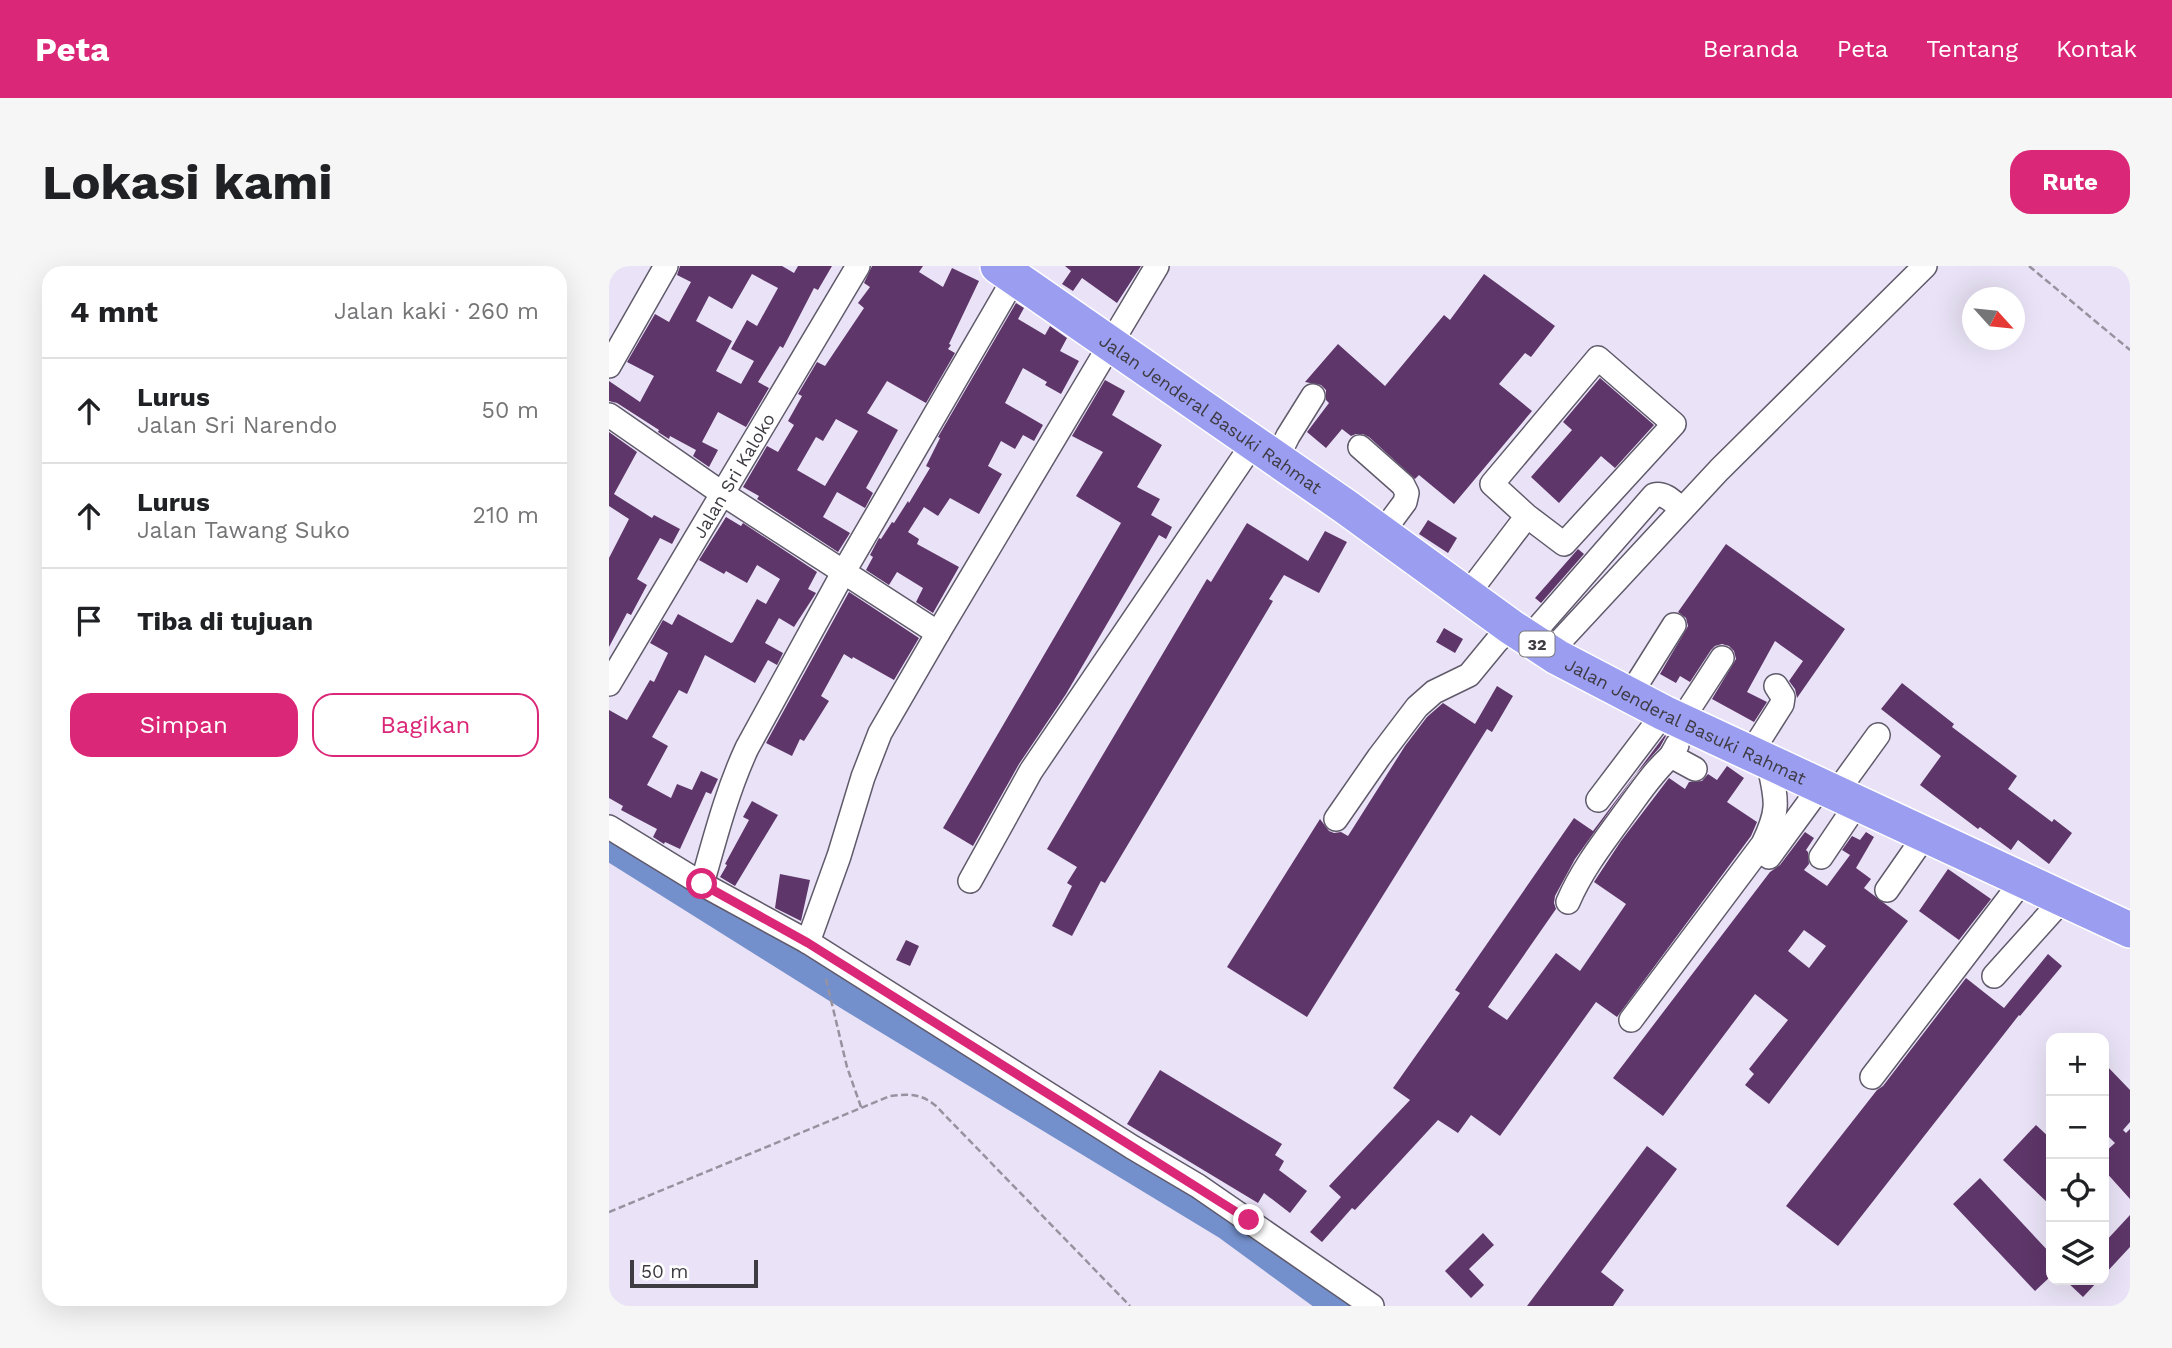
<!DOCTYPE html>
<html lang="id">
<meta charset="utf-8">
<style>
body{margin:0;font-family:"Work Sans",sans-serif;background:#f6f6f6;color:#202124}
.controls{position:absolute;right:21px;bottom:21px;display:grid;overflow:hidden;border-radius:14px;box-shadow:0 7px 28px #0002}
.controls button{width:63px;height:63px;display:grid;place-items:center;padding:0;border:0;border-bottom:2px solid #e0e0e0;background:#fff;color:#202124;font:35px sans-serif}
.compass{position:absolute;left:1353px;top:21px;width:63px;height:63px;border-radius:50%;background:#fff;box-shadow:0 7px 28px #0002;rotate:117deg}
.scale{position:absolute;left:21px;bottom:18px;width:128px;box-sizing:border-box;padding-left:7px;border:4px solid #3e3b43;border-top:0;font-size:19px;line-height:24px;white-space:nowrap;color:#3e3b43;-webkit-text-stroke:5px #fff;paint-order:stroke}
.stop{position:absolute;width:21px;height:21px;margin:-16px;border:5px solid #db2777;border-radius:50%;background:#fff}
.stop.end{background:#db2777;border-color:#fff;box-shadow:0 2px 7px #0008}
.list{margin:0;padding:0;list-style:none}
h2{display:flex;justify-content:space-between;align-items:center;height:91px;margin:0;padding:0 28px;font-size:30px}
h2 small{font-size:23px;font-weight:400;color:#757577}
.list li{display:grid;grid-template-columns:46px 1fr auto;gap:21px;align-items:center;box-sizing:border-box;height:105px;padding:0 28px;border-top:2px solid #e0e0e0}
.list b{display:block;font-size:26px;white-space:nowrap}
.list p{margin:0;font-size:23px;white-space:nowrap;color:#757577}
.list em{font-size:23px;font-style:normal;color:#757577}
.actions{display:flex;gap:14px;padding:21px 28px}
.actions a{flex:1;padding:16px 0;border:2px solid #db2777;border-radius:21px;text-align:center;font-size:24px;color:#db2777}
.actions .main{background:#db2777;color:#fff}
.icon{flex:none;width:38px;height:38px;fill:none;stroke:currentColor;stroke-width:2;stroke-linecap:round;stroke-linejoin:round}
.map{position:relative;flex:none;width:1521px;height:1040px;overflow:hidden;border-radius:21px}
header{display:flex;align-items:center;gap:42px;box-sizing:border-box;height:98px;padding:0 35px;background:#db2777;color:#fff}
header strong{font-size:33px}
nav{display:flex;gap:38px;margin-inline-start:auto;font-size:24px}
.intro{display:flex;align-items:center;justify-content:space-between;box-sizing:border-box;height:168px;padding:0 42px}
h1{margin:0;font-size:49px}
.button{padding:18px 32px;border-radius:21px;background:#db2777;color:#fff;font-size:24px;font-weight:700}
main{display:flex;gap:42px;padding:0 42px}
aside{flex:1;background:#fff;border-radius:21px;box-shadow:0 7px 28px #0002}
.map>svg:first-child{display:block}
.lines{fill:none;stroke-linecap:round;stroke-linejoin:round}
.river{stroke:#7490cc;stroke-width:30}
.building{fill:#5e3669;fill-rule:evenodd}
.minor-casing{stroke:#605a6b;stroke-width:26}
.highway-casing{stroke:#fff;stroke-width:38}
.path{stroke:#9792a0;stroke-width:2.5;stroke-dasharray:7 3.5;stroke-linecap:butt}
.minor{stroke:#fff;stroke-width:23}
.highway{stroke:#9b9df0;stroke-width:35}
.route{stroke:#db2777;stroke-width:9}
.labels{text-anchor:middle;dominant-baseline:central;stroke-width:7;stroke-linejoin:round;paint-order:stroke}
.shield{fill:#fff;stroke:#78767b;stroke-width:2}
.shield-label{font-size:16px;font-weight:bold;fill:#3e3b43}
.street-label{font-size:18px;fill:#3e3b43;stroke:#fff}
</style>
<header>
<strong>Peta</strong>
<nav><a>Beranda</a><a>Peta</a><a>Tentang</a><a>Kontak</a></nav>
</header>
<div class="intro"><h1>Lokasi kami</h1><a class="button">Rute</a></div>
<main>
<aside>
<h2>4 mnt<small>Jalan kaki · 260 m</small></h2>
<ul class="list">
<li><svg class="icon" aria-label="ahead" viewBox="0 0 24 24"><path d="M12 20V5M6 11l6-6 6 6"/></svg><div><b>Lurus</b><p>Jalan Sri Narendo</p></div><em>50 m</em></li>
<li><svg class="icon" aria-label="ahead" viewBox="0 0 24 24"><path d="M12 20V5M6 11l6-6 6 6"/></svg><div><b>Lurus</b><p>Jalan Tawang Suko</p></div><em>210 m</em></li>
<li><svg class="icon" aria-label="arrive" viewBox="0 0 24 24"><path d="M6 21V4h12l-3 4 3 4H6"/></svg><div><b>Tiba di tujuan</b></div></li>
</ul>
<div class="actions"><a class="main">Simpan</a><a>Bagikan</a></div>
</aside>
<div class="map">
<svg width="1521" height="1040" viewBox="0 0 1521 1040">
<rect width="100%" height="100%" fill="#eae3f7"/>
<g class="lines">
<path class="river" d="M 0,579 L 244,732 L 618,959 L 729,1040"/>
</g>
<path class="building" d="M 71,0 L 173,0 L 185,7 L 189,0 L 223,0 L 209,24 L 205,22 L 174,82 L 171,80 L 149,116 L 160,122 L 137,161 L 109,146 L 93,176 L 109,184 L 100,201 L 84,190 L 87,184 L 61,170 L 60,173 L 49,166 L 50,164 L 8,137 L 0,135 L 0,115 L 31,136 L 45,110 L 18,96 L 46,48 L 60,56 L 82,16 L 68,9 ZM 143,8 L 169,22 L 148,60 L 138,54 L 122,83 L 145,95 L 132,118 L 107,105 L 123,75 L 87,55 L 100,30 L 123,43 Z
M 263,0 L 314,0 L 310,6 L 334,21 L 343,2 L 370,15 L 340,78 L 342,79 L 339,83 L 346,87 L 317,137 L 278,115 L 258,147 L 289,164 L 257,222 L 264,227 L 256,242 L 228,226 L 214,251 L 241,267 L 229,286 L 148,233 L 150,230 L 134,221 L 158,180 L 169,186 L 185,159 L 179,155 L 193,130 L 189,128 L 208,96 L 216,100 L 255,42 L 249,37 L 261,21 L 255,17 ZM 227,153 L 249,165 L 216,220 L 188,204 L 207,171 L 214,175 Z
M 456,0 L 532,0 L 508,37 L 473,12 L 464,25 L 453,18 L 462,5 Z
M 875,8 L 946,60 L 922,91 L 916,87 L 890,118 L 923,145 L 845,238 L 810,209 L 806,213 L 760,171 L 754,168 L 747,168 L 742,170 L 733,163 L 717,182 L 698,166 L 720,137 L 717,134 L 717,124 L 712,119 L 696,116 L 729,78 L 776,120 L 835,49 L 841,54 Z
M 407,37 L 415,42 L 409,53 L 436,69 L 441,60 L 458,72 L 451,85 L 470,95 L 452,128 L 436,119 L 438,116 L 414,102 L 396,137 L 434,159 L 425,175 L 414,169 L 406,183 L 392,175 L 379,200 L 393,208 L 370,248 L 341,232 L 329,250 L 315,241 L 299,266 L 310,273 L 308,278 L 350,301 L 324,347 L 307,336 L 314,322 L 288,306 L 280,319 L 257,304 L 264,291 L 261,289 L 270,272 L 272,273 L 283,256 L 285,257 L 299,235 L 300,237 L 321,202 L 317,200 L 331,172 L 329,171 Z
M 991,112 L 1045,159 L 1006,202 L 992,190 L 950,237 L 922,211 L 963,164 L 954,156 Z
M 496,114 L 516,125 L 503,149 L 553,179 L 528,221 L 551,233 L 542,249 L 563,261 L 557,273 L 550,269 L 457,428 L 410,498 L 364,580 L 334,562 L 512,257 L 467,230 L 494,186 L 463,170 Z
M 0,166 L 28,186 L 5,228 L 43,252 L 45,249 L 71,263 L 63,278 L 51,272 L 28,313 L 38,319 L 22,349 L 18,347 L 0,381 L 0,292 L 20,253 L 0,240 Z
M 117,251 L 132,260 L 134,257 L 208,306 L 199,323 L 207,327 L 185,361 L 170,352 L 156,377 L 174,387 L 168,399 L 159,394 L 146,417 L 96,389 L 78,428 L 70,424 L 43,471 L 59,480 L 38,519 L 62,532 L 68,518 L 83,524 L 92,505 L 109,513 L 102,528 L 97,526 L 71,583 L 56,576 L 55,578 L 44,571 L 48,563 L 12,544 L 14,540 L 0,532 L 0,444 L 18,454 L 41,414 L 45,416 L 59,387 L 41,377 L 54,354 L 63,359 L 69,348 L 122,377 L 124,376 L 148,333 L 157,338 L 171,313 L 148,299 L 138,317 L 117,305 L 115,308 L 90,294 Z
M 819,254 L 848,272 L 839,287 L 810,268 Z
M 638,257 L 699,295 L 716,265 L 738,276 L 710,327 L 675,309 L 660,333 L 664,335 L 496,617 L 492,615 L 463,670 L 443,660 L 463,620 L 458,617 L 468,601 L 438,583 L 598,313 L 602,316 Z
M 1117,278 L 1236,363 L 1188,432 L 1186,423 L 1180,415 L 1194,395 L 1166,375 L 1138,426 L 1158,436 L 1145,456 L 1103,433 L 1127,393 L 1125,385 L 1120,380 L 1113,378 L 1106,380 L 1102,384 L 1081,416 L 1071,410 L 1067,417 L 1051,408 L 1079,360 L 1077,352 L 1069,346 Z
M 969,283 L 975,288 L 932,337 L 926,332 Z
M 240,326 L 310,372 L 285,414 L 244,391 L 243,393 L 235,388 L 212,430 L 220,435 L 195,475 L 191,473 L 183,490 L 157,477 Z
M 835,362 L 854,373 L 846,387 L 827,376 Z
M 1293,417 L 1345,458 L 1343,461 L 1408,510 L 1399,523 L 1443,556 L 1445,553 L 1463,567 L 1440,598 L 1409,574 L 1402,584 L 1371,561 L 1369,563 L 1311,519 L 1332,490 L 1272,443 Z
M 888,420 L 904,430 L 883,466 L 878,463 L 698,751 L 618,701 L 711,553 L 720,565 L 725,567 L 732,566 L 739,570 L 796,480 L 818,451 L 834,437 L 866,458 Z
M 1056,469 L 1057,470 L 1051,481 L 1027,508 L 966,593 L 946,630 L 945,637 L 947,643 L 879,741 L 898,754 L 947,687 L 971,705 L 1017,638 L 985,616 L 1012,575 L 1060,512 L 1076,523 L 1080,516 L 1093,515 L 1099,508 L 1108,514 L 1118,500 L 1135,512 L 1118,536 L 1148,556 L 1142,570 L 1008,751 L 987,736 L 891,870 L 862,849 L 849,867 L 829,854 L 746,944 L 743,942 L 713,976 L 701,966 L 732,931 L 720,920 L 801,834 L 784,822 L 851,727 L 846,724 L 965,552 L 984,565 Z
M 143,535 L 169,549 L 126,620 L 111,611 L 118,599 L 116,598 L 140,554 L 134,551 Z
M 1196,566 L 1205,572 L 1197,584 L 1199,586 L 1200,598 L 1195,604 L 1218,620 L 1241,589 L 1233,584 L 1243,570 L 1251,574 L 1257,566 L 1265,571 L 1247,602 L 1262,613 L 1255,622 L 1299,655 L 1160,838 L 1136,819 L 1145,808 L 1140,803 L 1179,754 L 1146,728 L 1054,850 L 1004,812 L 1161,606 L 1171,599 ZM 1195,664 L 1217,680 L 1200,702 L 1179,685 Z
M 1339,603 L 1382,633 L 1350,674 L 1310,645 Z
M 171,608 L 201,614 L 192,655 L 166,642 Z
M 297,674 L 310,680 L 301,700 L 287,694 Z
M 1439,688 L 1453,700 L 1411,750 L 1410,749 L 1229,980 L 1177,940 L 1268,824 L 1274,820 L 1357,712 L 1395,742 Z
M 1495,797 L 1521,824 L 1521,856 L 1514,864 L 1517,867 L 1521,863 L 1521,933 L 1495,904 L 1495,887 L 1506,877 L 1495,866 Z
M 551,804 L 673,878 L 666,889 L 675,895 L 670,904 L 698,925 L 681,947 L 655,927 L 649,937 L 518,858 Z
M 1427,859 L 1442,873 L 1442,940 L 1394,894 Z
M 1038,880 L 1068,903 L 992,1006 L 1015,1024 L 1004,1040 L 918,1040 Z
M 1371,912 L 1442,988 L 1442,1010 L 1426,1025 L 1344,938 Z
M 1521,949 L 1521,981 L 1495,1009 L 1495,977 Z
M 874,967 L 885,979 L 860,1003 L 875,1019 L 862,1032 L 836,1005 Z
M 1456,1014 L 1490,1014 L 1474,1031 Z"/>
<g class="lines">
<defs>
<g id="minor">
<path d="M 0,100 L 57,0"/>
<path d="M 0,149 L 114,228 L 329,367"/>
<path d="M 751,181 L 794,219 L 798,227 L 796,236 L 773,267"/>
<path d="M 668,192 L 679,170 L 704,130"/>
<path d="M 858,329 L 918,250 L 955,278 L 1065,158 L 989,92 L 883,218 L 918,250"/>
<path d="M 920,372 L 1045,229 C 1056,226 1065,237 1073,243"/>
<path d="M 941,386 L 1110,204 L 1316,0"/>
<path id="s1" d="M 0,418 L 249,0"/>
<path d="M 1021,429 L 1065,359"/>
<path d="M 1072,455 L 1113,392"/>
<path d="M 1068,479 L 1062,490 L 1086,503"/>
<path d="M 1142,487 L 1173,438 L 1174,431 L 1167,420"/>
<path d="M 1227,527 L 1269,469"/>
<path d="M 989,534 L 1055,447"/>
<path d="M 727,553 L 770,491 L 808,441 L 825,426 L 860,409 L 888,375 L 902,361"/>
<path d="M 0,561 L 93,618 L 199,676 L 523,881 L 589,920 L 763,1040"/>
<path d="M 1160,591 L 1212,520"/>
<path d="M 1212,591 L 1249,536"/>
<path d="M 361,615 L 422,505 L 645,176"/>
<path d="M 93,618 C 106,572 118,525 138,482 L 234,307 L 406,11"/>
<path d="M 1278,624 L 1317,568"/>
<path d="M 959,636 C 973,603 996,574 1017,545 C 1031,526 1044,506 1062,490"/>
<path d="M 199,676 L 230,590 L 254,511 L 271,467 L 329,367 L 548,0"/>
<path d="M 1385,710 L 1454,633"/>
<path d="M 1022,754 L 1154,578 C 1172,541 1167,533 1159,495"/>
<path d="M 1263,811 L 1414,614"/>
</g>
<g id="highway">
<path id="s2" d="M 389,0 L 737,241 L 902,361 L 948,391 L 1055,447 L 1521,664"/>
</g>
</defs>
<use href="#minor" class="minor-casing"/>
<use href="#highway" class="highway-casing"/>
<path class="path" d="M 1420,0 L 1521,84
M 217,713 L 238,801 L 252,841
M 0,946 L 281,830 C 299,828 312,827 327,840 L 521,1040"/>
<use href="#minor" class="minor"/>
<use href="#highway" class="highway"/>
</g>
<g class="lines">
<path class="route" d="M 93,618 L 199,677 L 640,954"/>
</g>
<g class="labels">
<rect class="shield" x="910.5" y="365.5" width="35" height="25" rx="5"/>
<g class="shield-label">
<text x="928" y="378">32</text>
</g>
<g class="street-label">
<text stroke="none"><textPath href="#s2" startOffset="259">Jalan Jenderal Basuki Rahmat</textPath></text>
<text stroke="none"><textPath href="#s1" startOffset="243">Jalan Sri Kaloko</textPath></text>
<text stroke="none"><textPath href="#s2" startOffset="826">Jalan Jenderal Basuki Rahmat</textPath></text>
</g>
</g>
</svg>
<div class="controls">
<button>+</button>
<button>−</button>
<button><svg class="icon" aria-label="locate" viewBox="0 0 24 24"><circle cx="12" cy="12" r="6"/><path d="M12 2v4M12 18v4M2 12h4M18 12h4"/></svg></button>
<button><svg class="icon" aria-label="layers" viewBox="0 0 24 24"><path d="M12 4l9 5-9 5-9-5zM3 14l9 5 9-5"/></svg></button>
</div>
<svg class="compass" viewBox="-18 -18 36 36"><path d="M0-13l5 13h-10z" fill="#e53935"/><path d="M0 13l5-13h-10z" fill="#757577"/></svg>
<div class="scale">50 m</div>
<div class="stop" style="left:93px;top:618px"></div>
<div class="stop end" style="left:640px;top:954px"></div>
</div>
</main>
